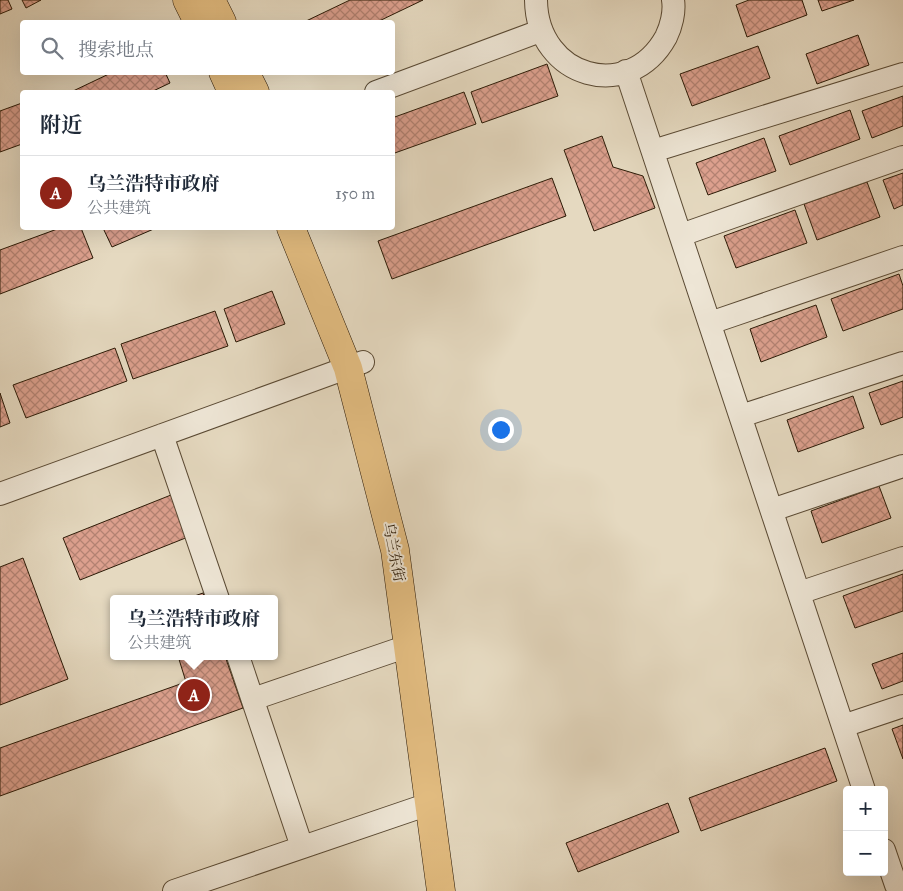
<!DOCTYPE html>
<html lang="zh">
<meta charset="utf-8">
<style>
body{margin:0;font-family:"IM FELL Great Primer","Noto Serif SC",serif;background:#f6f6f7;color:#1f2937}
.controls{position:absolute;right:15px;bottom:15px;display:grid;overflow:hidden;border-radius:5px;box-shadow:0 5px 20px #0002}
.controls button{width:45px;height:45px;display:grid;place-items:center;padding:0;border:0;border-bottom:1px solid #e0e1e3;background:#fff;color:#1f2937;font:25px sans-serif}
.you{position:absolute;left:500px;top:429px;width:18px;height:18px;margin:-12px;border:4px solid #fff;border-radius:50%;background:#1a73e8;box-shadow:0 0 0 8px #1a73e833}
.badge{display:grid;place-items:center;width:32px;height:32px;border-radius:50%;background:#8f2418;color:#fff;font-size:16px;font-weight:700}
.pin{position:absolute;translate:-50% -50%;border:2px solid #fff;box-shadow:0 1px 5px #0006}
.popup{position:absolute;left:110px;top:595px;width:168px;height:65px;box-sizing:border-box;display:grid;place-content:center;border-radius:5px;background:#fff;filter:drop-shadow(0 1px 4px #0005);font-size:16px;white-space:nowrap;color:#747a83}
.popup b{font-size:19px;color:#1f2937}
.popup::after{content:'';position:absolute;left:50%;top:100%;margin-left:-10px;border:10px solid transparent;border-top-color:#fff}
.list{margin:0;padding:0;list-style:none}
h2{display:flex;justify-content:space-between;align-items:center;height:65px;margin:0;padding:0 20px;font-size:21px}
h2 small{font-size:16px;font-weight:400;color:#747a83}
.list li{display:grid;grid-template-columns:32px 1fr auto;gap:15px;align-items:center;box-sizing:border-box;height:75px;padding:0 20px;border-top:1px solid #e0e1e3}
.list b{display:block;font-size:19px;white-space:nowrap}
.list p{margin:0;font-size:16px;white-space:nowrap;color:#747a83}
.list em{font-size:16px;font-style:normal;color:#747a83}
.icon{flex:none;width:28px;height:28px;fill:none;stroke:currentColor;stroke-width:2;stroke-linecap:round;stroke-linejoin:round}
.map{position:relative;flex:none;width:903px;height:891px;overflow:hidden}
.search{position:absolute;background:#fff;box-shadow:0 5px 20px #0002;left:20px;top:20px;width:375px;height:55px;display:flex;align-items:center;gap:12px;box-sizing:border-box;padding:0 18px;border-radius:5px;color:#747a83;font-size:19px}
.panel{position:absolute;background:#fff;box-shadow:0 5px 20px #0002;left:20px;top:90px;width:375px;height:140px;border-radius:5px}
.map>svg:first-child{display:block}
.building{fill:url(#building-cross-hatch);stroke:#2b1a06}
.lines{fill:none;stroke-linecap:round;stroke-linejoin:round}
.minor-casing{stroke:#5a4a34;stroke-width:24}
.major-casing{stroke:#2b1a06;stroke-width:29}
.minor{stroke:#eee6d6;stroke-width:22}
.major{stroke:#e2bc80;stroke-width:28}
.labels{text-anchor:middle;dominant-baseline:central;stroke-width:4;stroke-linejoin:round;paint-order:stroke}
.street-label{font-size:15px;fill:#2b1a06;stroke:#eee6d6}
</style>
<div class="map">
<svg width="903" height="891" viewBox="0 0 903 891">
<defs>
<pattern id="building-cross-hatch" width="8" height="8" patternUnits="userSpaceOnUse" patternTransform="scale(1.25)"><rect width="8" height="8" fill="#dca08e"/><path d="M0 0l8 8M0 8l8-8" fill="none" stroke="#b38272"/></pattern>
</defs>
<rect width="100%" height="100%" fill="#e5d9c0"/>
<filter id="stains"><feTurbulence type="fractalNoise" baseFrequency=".004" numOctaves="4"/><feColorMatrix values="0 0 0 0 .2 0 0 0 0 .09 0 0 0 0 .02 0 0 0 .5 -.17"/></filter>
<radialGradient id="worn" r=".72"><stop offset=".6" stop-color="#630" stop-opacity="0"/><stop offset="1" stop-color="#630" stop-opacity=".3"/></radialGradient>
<path class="building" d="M 0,0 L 8,0 L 12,9 L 0,14 Z
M 22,0 L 41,0 L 26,8 Z
M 350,0 L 423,0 L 377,22 L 304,22 Z
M 749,0 L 802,0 L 807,15 L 747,37 L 736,5 Z
M 818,0 L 854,0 L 822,11 Z
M 858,35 L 869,65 L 817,84 L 806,54 Z
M 758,46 L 770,78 L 692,106 L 680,74 Z
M 547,64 L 558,96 L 482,123 L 471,92 Z
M 113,72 L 165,72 L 170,83 L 151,92 L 71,92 Z
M 464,92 L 476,124 L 392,154 L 392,118 Z
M 903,96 L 903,126 L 872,138 L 862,111 Z
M 22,103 L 22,144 L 0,152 L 0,111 Z
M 850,110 L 860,139 L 790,165 L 779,136 Z
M 602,136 L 613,167 L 643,176 L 655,208 L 594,231 L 564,150 Z
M 764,138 L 776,171 L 708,195 L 696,163 Z
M 903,173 L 903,205 L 894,209 L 883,180 Z
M 552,178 L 566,216 L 392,279 L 378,241 Z
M 867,182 L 880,217 L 817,240 L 804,204 Z
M 795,210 L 807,243 L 736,268 L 724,236 Z
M 60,228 L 81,228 L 93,258 L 0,294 L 0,250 Z
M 103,228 L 156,228 L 112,247 Z
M 899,274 L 903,286 L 903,309 L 843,331 L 831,299 Z
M 272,291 L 285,324 L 236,342 L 224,309 Z
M 816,305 L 827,337 L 761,362 L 750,329 Z
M 215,311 L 228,346 L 133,379 L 121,344 Z
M 115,348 L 127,381 L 26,418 L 13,385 Z
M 903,381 L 903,417 L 881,425 L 869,393 Z
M 0,393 L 10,423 L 0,427 Z
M 853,396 L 864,428 L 798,452 L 787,420 Z
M 879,486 L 891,518 L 822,543 L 811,511 Z
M 171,495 L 188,537 L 80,580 L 63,538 Z
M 23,558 L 68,679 L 0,705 L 0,567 Z
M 903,574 L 903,611 L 855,628 L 843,596 Z
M 203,593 L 205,599 L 186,599 Z
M 903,653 L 903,681 L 882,689 L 872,664 Z
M 178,656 L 225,656 L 243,708 L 0,796 L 0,748 L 186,682 Z
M 903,725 L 903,759 L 892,729 Z
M 825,748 L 837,781 L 701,831 L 689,798 Z
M 668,803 L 679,832 L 578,872 L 566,843 Z"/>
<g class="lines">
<defs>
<path id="minor" d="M 536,0 C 537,78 629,104 666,37 C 671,27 675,12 673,0
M 626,71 L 864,790
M 376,92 L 540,31
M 653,151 L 903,74
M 681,235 L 903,157
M 710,323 L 903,257
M 741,416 L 903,363
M 162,435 L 218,599
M 0,494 L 363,362
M 772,510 L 903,466
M 799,593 L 903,558
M 238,656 L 302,847
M 253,699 L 408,646
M 843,726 L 903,706
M 884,850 L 896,885
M 174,891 L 429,804"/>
<path id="major" d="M 187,0 L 198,22
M 211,0 L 222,22
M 223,72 L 232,92
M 245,72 L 255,92
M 291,228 L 348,368 L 395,550 L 441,891"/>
</defs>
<use href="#minor" class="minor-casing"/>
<use href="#major" class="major-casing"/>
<use href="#minor" class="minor"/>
<use href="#major" class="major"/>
</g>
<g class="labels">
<g class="street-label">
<text transform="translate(394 552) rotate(79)">乌兰东街</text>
</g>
</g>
<rect width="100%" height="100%" filter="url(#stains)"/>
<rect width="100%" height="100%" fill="url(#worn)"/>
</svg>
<div class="controls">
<button>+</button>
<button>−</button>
</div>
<div class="you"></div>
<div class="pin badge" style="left:194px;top:695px">A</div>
<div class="popup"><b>乌兰浩特市政府</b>公共建筑</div>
<div class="search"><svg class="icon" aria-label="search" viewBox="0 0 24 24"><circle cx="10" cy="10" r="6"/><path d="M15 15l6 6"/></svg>搜索地点</div>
<section class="panel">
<h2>附近<small></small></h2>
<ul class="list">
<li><span class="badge">A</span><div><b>乌兰浩特市政府</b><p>公共建筑</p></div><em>150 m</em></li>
</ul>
</section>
</div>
